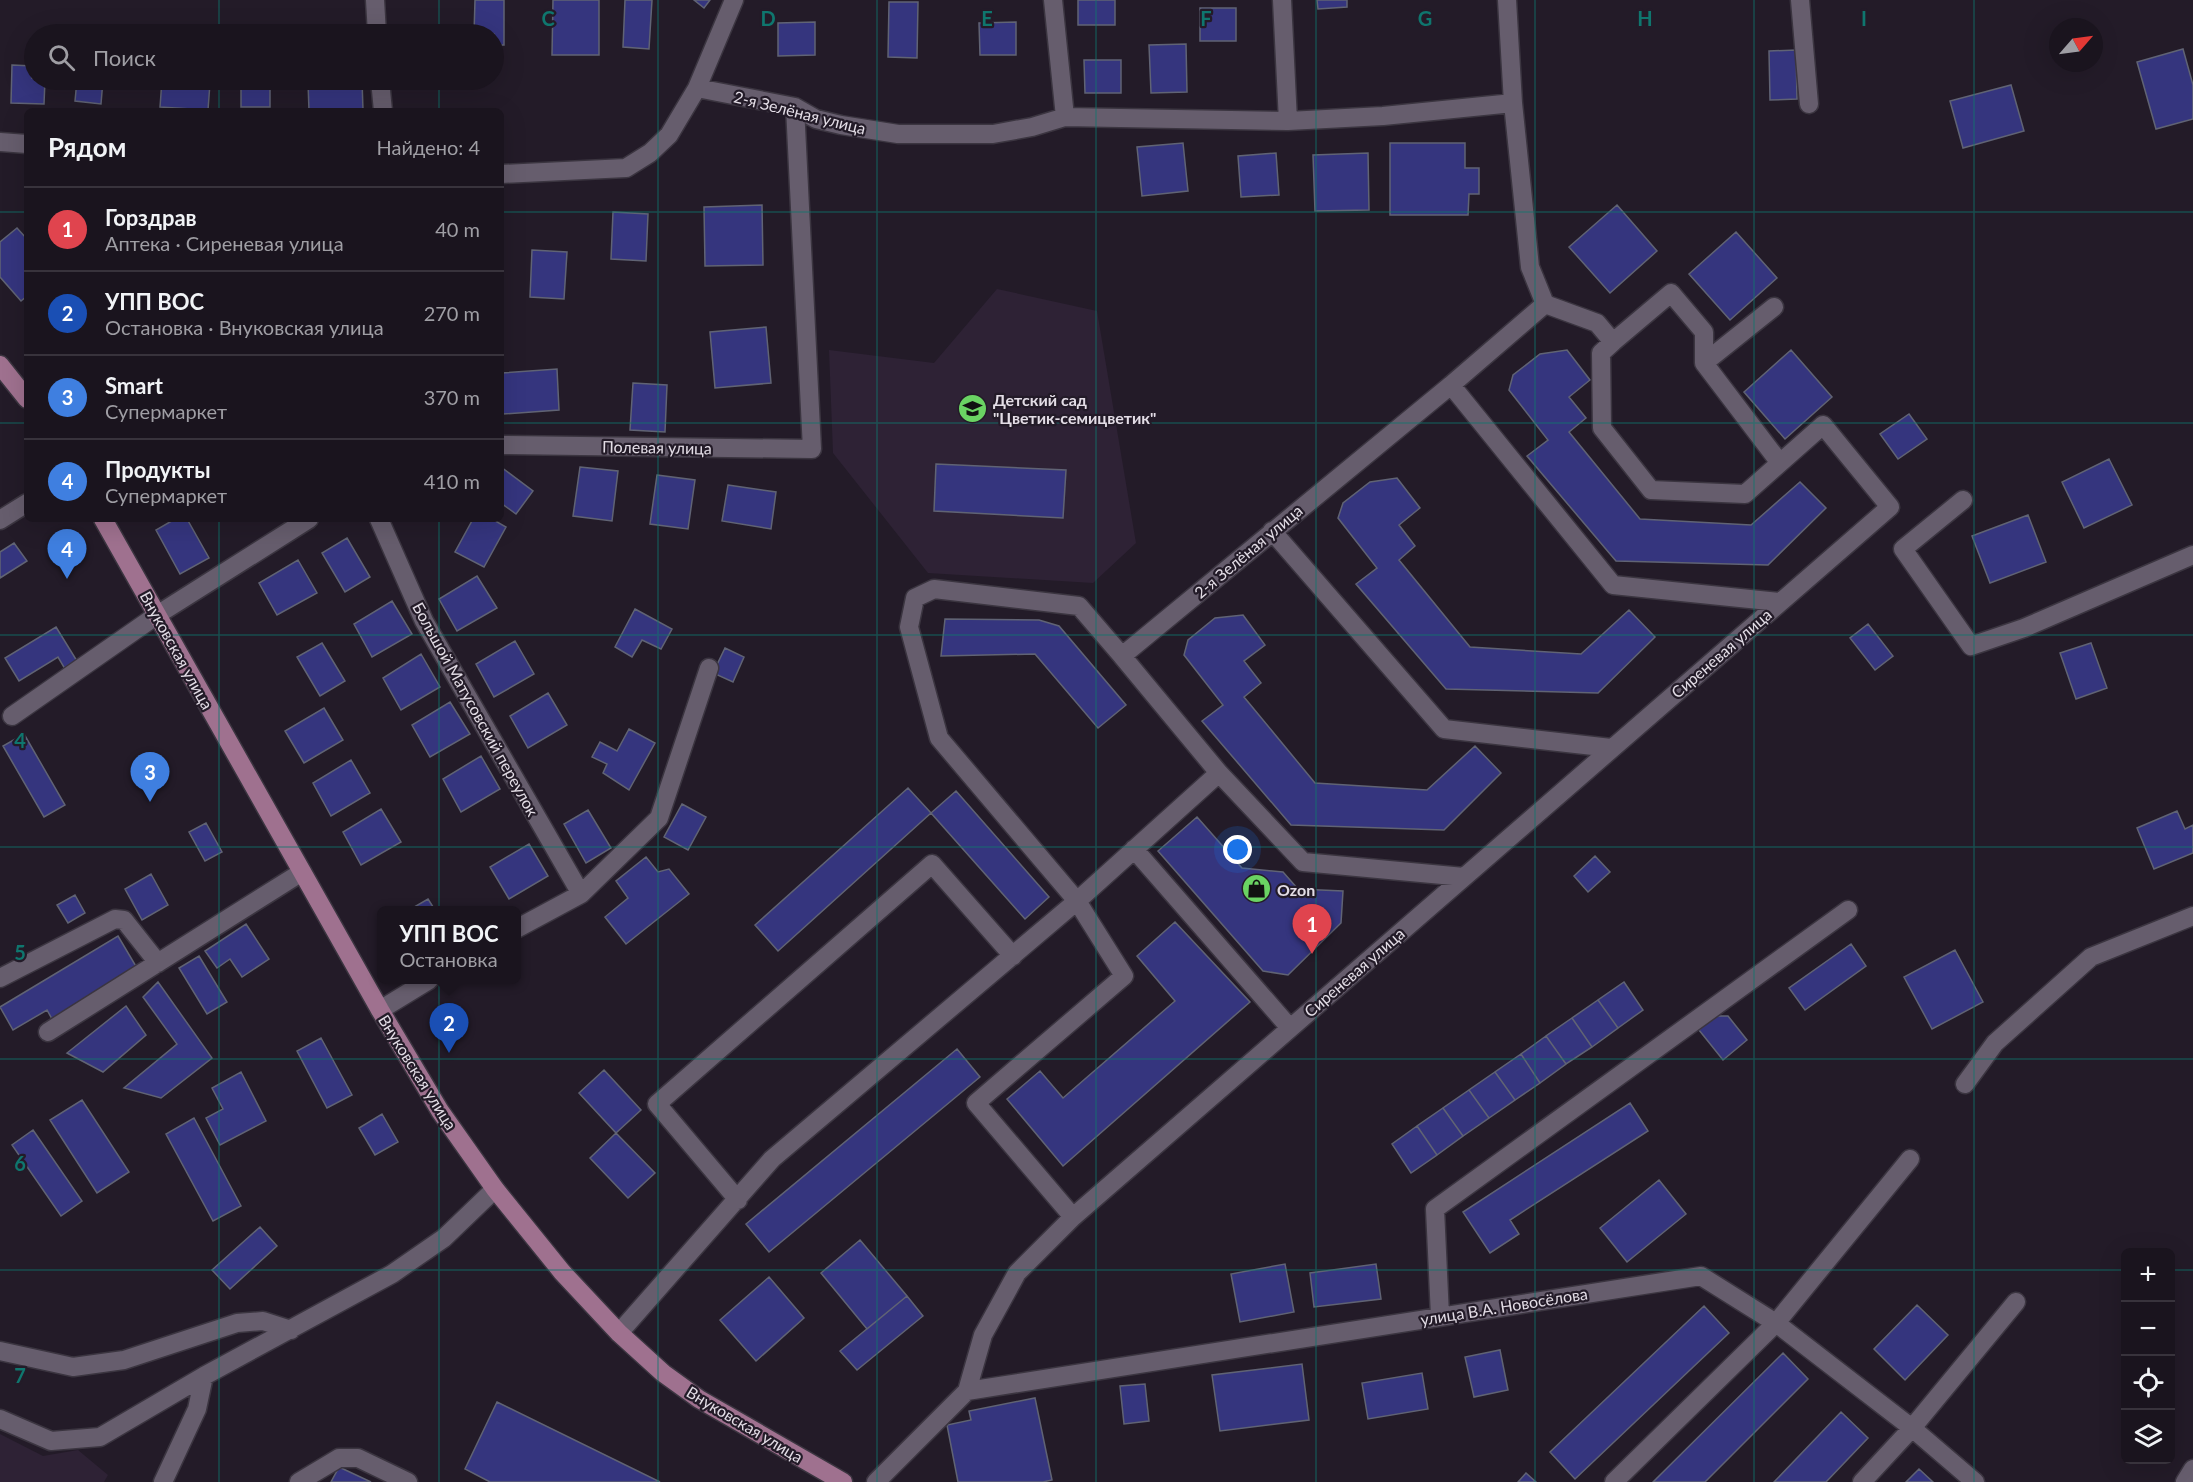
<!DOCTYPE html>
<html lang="ru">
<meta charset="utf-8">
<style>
body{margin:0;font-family:Lato,sans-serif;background:#231d27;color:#f1f3f6}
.controls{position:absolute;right:18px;bottom:18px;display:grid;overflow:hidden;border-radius:9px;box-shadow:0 6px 24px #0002}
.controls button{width:54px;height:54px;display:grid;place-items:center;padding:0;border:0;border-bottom:2px solid #38333c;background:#1a141e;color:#f1f3f6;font:30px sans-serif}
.compass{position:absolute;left:2049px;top:18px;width:54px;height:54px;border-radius:50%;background:#1a141e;box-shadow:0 6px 24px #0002;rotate:62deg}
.you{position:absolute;left:1238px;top:850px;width:21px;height:21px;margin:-15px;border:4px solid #fff;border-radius:50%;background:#1a73e8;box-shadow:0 0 0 9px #1a73e833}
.badge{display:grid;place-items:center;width:39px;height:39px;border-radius:50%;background:#0f766e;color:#fff;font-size:20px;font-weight:700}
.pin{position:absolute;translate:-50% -50px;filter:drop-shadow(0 2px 3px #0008)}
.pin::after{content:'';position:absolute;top:32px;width:21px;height:18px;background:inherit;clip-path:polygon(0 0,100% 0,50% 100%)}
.popup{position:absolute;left:377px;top:906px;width:144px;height:78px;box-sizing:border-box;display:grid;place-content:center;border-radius:9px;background:#1a141e;filter:drop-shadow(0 2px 4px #0005);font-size:20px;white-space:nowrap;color:#9f9ea4}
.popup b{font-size:22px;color:#f1f3f6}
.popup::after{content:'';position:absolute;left:50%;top:100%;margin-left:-12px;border:12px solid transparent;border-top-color:#1a141e}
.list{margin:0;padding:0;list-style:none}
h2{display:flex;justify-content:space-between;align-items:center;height:78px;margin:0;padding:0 24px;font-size:26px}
h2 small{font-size:20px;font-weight:400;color:#9f9ea4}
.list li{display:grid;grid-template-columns:39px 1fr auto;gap:18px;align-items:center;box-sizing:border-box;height:84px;padding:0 24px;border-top:2px solid #38333c}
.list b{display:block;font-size:22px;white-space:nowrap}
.list p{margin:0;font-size:20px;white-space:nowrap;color:#9f9ea4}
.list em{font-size:20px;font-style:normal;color:#9f9ea4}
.icon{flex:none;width:33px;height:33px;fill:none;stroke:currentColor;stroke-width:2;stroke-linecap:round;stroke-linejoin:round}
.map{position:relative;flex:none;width:2193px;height:1482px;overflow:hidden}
.search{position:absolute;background:#1a141e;box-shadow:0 6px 24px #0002;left:24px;top:24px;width:480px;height:66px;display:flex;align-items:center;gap:15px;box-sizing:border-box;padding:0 21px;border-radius:33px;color:#9f9ea4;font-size:22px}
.panel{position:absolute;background:#1a141e;box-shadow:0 6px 24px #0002;left:24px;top:108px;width:480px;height:414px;border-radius:9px}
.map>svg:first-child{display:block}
.built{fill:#2e2235}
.building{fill:#35357e;stroke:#606374;stroke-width:1.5}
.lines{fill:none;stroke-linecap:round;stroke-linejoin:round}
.minor-casing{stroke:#3b3540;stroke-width:21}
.major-casing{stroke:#3b3540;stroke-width:21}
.minor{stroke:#665d6d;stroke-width:18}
.major{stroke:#9f718f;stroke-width:18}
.grid{fill:none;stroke:#0f766e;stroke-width:1.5;stroke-opacity:0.55}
.labels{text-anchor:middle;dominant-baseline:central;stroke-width:4.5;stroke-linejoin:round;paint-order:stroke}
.street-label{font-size:16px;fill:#e3dde6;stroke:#231b28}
.poi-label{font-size:16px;font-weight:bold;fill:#e3dde6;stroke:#231b28;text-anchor:start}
.grid-label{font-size:20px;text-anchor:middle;font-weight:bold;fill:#0f766e;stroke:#231b28;stroke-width:4.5;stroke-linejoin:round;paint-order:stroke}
</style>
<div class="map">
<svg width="2193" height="1482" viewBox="0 0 2193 1482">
<rect width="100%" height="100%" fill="#231b28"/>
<path class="built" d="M 997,289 L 1097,311 L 1136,543 L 1093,583 L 928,573 L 833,453 L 829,350 L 934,363 Z
M 0,1434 L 43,1456 L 78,1450 L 108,1475 L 104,1482 L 0,1482 Z"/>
<path class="building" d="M 475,0 L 504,0 L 504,45 L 494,45 L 494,34 L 474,34 Z
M 553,0 L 599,0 L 599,55 L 552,55 Z
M 625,0 L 652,0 L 649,49 L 623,47 Z
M 694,0 L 710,0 L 704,8 Z
M 1078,0 L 1115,0 L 1115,25 L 1078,25 Z
M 1317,0 L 1347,0 L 1347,7 L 1318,9 Z
M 889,2 L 918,2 L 917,58 L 888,57 Z
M 1200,8 L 1236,8 L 1236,41 L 1200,41 Z
M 815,22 L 815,55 L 778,56 L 778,23 Z
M 1016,22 L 1016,55 L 980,55 L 979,23 Z
M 1186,44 L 1187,92 L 1151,93 L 1149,45 Z
M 2183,49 L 2193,85 L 2193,119 L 2156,129 L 2137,62 Z
M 1796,50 L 1797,99 L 1770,100 L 1769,51 Z
M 1084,60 L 1121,60 L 1121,93 L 1085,93 Z
M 12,65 L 33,66 L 32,78 L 45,80 L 44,104 L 11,103 Z
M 77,80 L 103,80 L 101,104 L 75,101 Z
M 162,80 L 210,83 L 208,110 L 160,107 Z
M 362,80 L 363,110 L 309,111 L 308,82 Z
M 241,82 L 270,83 L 270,107 L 241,107 Z
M 2011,85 L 2024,131 L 1963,148 L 1950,101 Z
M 1183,143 L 1188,191 L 1142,196 L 1137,147 Z
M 1390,143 L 1465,143 L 1465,168 L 1479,168 L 1479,194 L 1469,194 L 1468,215 L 1390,215 Z
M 1276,153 L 1279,195 L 1241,197 L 1238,156 Z
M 1368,153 L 1369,210 L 1315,211 L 1313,155 Z
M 762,205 L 763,265 L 705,266 L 704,207 Z
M 1617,205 L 1657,251 L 1610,293 L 1569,247 Z
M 613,212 L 648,214 L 646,261 L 611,259 Z
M 17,228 L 26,238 L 27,237 L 27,296 L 21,301 L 0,277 L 0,242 Z
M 1736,232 L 1777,278 L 1730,320 L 1689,274 Z
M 532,250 L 567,252 L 564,299 L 530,297 Z
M 766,327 L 771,383 L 715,388 L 710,332 Z
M 1567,350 L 1590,380 L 1569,397 L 1586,418 L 1569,432 L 1640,519 L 1751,525 L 1800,482 L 1826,508 L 1768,565 L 1616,561 L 1527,456 L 1548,440 L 1509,390 L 1513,375 L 1540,354 Z
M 1791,350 L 1832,397 L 1785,439 L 1744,392 Z
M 557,369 L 559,410 L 503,414 L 502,373 Z
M 633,383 L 667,385 L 665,432 L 630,430 Z
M 1909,414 L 1927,439 L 1898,459 L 1880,434 Z
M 2109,459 L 2132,505 L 2084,528 L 2062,482 Z
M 936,464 L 1066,470 L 1063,518 L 934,511 Z
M 501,467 L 533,491 L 516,514 L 501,503 Z
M 580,467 L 618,471 L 612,521 L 573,516 Z
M 657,475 L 695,480 L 688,529 L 650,524 Z
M 1397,478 L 1420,508 L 1399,525 L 1415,546 L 1399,560 L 1470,647 L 1581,654 L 1629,610 L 1655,637 L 1598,693 L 1446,689 L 1356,584 L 1377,568 L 1338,518 L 1343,503 L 1370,482 Z
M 728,485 L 776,492 L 771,529 L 722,521 Z
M 2028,515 L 2046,562 L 1990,583 L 1972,536 Z
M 175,519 L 187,519 L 209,558 L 180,574 L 156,530 Z
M 473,519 L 492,519 L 506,527 L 484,567 L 455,552 Z
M 347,538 L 370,577 L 345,592 L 322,553 Z
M 14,543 L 27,561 L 0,578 L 0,552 Z
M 298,560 L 317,593 L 277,615 L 259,583 Z
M 477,576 L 497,608 L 457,631 L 439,599 Z
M 392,601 L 412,634 L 372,657 L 354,624 Z
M 635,609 L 672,629 L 661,649 L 642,640 L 632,657 L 615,647 Z
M 1243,615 L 1265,645 L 1244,661 L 1261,683 L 1244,697 L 1315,783 L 1427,790 L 1475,746 L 1501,773 L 1444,830 L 1291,825 L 1202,721 L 1223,705 L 1184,655 L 1188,640 L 1215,618 Z
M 945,619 L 1039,620 L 1059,626 L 1126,705 L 1098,728 L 1035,654 L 941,656 Z
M 1868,624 L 1893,656 L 1875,670 L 1850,638 Z
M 56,627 L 77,661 L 65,669 L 58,657 L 19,681 L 5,658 Z
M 515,641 L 534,674 L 494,697 L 476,664 Z
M 322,643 L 345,681 L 320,696 L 297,657 Z
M 2091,643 L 2107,688 L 2076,699 L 2060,653 Z
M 725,648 L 744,657 L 733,682 L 713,673 Z
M 421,654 L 440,687 L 401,710 L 383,678 Z
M 548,693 L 567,725 L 528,748 L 510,716 Z
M 450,702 L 470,734 L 430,757 L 412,725 Z
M 324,708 L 343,740 L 304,763 L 285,731 Z
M 629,729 L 655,743 L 629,790 L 603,773 L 607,764 L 592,757 L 600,742 L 617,751 Z
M 24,734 L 65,805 L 44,817 L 3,746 Z
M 481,756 L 500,789 L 461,812 L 443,779 Z
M 351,760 L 370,793 L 331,816 L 313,783 Z
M 908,788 L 931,813 L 778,951 L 755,925 Z
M 956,791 L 1049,897 L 1025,919 L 931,813 Z
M 682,804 L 706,817 L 688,850 L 664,837 Z
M 381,809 L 401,842 L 361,865 L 343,832 Z
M 588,810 L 611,848 L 586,863 L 564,824 Z
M 2177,811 L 2185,829 L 2193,825 L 2193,853 L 2154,869 L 2137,828 Z
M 1197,817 L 1242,868 L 1283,872 L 1298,889 L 1343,891 L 1341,923 L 1288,975 L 1263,971 L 1158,851 Z
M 206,823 L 222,852 L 205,861 L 189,832 Z
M 529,844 L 548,876 L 509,899 L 490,867 Z
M 1595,856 L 1610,872 L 1588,892 L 1574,876 Z
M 646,857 L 658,872 L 669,869 L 689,894 L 626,944 L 605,917 L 628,898 L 616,881 Z
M 151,874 L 168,905 L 142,920 L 125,889 Z
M 75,895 L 85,913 L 68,923 L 57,905 Z
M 428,899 L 435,910 L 409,910 Z
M 1175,922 L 1250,1002 L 1063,1166 L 1007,1099 L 1040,1071 L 1063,1098 L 1175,1001 L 1137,956 Z
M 246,924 L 269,959 L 242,977 L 230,959 L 217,968 L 205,951 Z
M 118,936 L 137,968 L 52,1019 L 47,1010 L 13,1030 L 0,1007 Z
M 1851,944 L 1866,966 L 1805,1010 L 1789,988 Z
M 1955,950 L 1983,1002 L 1932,1029 L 1904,977 Z
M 199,956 L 227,1002 L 207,1014 L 179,968 Z
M 158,982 L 212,1058 L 161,1098 L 124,1088 L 177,1044 L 143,997 Z
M 1624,982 L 1643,1010 L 1618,1028 L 1598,1000 Z
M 1598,1000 L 1618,1028 L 1592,1047 L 1572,1018 Z
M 126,1006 L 146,1035 L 103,1072 L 67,1053 Z
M 1715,1016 L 1728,1016 L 1747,1040 L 1723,1060 L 1699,1030 Z
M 1572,1018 L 1592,1047 L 1566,1064 L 1546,1036 Z
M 1546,1036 L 1566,1064 L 1540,1083 L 1521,1054 Z
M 321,1038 L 352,1095 L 327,1108 L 297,1051 Z
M 957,1049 L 980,1077 L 769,1252 L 746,1224 Z
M 1521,1054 L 1540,1083 L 1515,1100 L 1495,1072 Z
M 604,1070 L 641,1110 L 616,1133 L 655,1173 L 628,1198 L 590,1158 L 616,1133 L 579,1093 Z
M 241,1072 L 266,1121 L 220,1145 L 206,1118 L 223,1109 L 212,1088 Z
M 1495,1072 L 1515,1100 L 1489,1118 L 1469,1090 Z
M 1469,1090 L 1489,1118 L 1463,1136 L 1443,1108 Z
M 82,1100 L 129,1172 L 97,1193 L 50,1120 Z
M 1630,1103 L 1648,1131 L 1510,1220 L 1519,1234 L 1490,1253 L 1463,1212 Z
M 1443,1108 L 1463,1136 L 1437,1155 L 1417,1126 Z
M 382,1114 L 398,1142 L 375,1155 L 359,1128 Z
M 194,1118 L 241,1206 L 213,1221 L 166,1134 Z
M 1417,1126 L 1437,1155 L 1411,1173 L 1392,1144 Z
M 33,1130 L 82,1201 L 61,1216 L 12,1145 Z
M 1659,1180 L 1686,1214 L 1627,1262 L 1600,1228 Z
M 260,1227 L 277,1246 L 230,1289 L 212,1270 Z
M 860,1240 L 907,1296 L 867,1329 L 821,1273 Z
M 1285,1264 L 1294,1312 L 1240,1322 L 1231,1274 Z
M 1376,1264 L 1381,1299 L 1314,1307 L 1310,1273 Z
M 769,1277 L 804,1318 L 756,1361 L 720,1320 Z
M 907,1296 L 923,1316 L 857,1370 L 840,1351 Z
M 1917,1305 L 1948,1335 L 1905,1380 L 1874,1349 Z
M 1704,1306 L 1729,1333 L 1575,1479 L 1550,1452 Z
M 1500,1350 L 1508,1390 L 1474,1397 L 1465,1357 Z
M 1783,1353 L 1808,1379 L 1705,1482 L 1653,1482 Z
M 1302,1364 L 1309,1420 L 1220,1431 L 1212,1375 Z
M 1422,1373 L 1428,1409 L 1368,1419 L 1362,1383 Z
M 1145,1384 L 1149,1421 L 1124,1424 L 1120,1386 Z
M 1035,1398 L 1052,1480 L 1043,1482 L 958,1482 L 947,1425 L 971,1420 L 969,1411 Z
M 497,1402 L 660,1482 L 490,1482 L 465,1469 Z
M 1841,1412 L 1868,1438 L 1826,1482 L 1774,1482 Z
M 339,1467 L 371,1482 L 331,1482 Z
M 1919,1469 L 1933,1482 L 1906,1482 Z
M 1526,1473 L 1536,1482 L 1518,1482 Z"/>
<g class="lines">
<defs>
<path id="minor" d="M 375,0 L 377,34
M 1053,0 L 1065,117
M 1282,0 L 1288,121
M 1800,0 L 1809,104
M 380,80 L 383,111
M 697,88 L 795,107 L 816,119 L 841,125 L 898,134 L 993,134 L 1032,127 L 1065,117 L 1288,121 L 1383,116 L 1513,103
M 0,142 L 27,144
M 501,174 L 626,168 L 650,153 L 669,135 L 697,88 L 734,0
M 1613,342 L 1601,353 L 1602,428 L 1651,490 L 1745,494 L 1780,463
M 1704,363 L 1774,307
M 1451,385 L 1613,585 L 1779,602
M 501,445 L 812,449 L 795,107
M 1963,500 L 1903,549 L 1971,646 L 2024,628 L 2193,555
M 379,519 L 424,621 L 581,894
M 0,520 L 27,503
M 1272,531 L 1444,729 L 1611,748
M 12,716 L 157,615 L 309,519
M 1219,773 L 1303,862 L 1464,877
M 1134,849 L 1290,1028
M 516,929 L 581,894 L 659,818 L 709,668
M 0,978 L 115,919 L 124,920 L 158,963
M 380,1010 L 429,980
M 48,1032 L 302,872
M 1965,1084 L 1995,1043 L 2091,957 L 2193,916
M 738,1200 L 657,1104 L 932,864 L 1013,956
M 1073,1217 L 976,1103 L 1124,976 L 1077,901 L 939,738 L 909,627 L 915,598 L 934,589 L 1079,606 L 1122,656
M 1440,1316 L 1435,1209 L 1848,910
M 619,1333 L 772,1159 L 1077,901 L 1219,773 L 1122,656 L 1451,385 L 1545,304 L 1530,267 L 1513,103 L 1507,0
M 0,1351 L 73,1367 L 124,1360 L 237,1323 L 263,1321 L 291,1330
M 967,1391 L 1701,1276 L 1776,1323 L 1912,1428 L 1975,1482
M 0,1419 L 51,1441 L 100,1437 L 204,1376 L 392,1274 L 444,1238 L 495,1189
M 163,1482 L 197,1409 L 204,1376
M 299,1482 L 339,1458 L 358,1458 L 408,1482
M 876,1482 L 967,1391 L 983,1335 L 1017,1273 L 1073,1217 L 1890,507 L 1823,425 L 1780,463 L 1704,363 L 1704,332 L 1671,293 L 1613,342 L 1597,323 L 1545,304
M 1614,1482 L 1776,1323 L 1910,1159
M 1862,1482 L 1912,1428 L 2016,1302
M 2185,1482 L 2193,1469"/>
<path id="major" d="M 0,365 L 27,399
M 103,519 L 380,1010 L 440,1111 L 495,1189 L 562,1272 L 619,1333 L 663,1373 L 699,1399 L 843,1482"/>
</defs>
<use href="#minor" class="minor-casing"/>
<use href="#major" class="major-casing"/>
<use href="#minor" class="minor"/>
<use href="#major" class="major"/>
</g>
<path class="grid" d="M 219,0 L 219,34M 439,0 L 439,34M 658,0 L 658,1482M 877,0 L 877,1482M 1096,0 L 1096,1482M 1316,0 L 1316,1482M 1535,0 L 1535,1482M 1754,0 L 1754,1482M 1974,0 L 1974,1482M 219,80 L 219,111M 439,80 L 439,111M 0,212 L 27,212M 501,212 L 2193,212M 0,423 L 27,423M 501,423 L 2193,423M 219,519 L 219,1482M 439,519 L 439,1482M 0,635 L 2193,635M 0,847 L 2193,847M 0,1059 L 2193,1059M 0,1270 L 2126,1270M 2170,1270 L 2193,1270"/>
<defs>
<symbol id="school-disc" viewBox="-11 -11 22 22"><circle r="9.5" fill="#6ad363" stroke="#231b28"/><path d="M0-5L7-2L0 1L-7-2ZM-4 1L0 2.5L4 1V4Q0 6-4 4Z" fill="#111"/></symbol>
<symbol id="shop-disc" viewBox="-11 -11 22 22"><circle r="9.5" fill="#6ad363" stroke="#231b28"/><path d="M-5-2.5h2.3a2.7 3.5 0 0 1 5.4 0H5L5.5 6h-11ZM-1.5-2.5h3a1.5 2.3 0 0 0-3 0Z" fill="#111"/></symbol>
</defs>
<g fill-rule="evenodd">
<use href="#school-disc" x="956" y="392" width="33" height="33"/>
<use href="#shop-disc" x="1240" y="872" width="33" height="33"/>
</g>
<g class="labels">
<g class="street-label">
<text transform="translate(800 112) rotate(14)">2-я Зелёная улица</text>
<text transform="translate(657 447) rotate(1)">Полевая улица</text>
<text transform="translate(1248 551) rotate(-40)">2-я Зелёная улица</text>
<text transform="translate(177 650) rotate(61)">Внуковская улица</text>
<text transform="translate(1721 653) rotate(-41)">Сиреневая улица</text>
<text transform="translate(476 709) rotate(61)">Большой Матусовский переулок</text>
<text transform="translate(1354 972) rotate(-41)">Сиреневая улица</text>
<text transform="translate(418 1072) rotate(58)">Внуковская улица</text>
<text transform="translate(1504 1306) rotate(-9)">улица В.А. Новосёлова</text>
<text transform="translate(745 1424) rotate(31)">Внуковская улица</text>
</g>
<g class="poi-label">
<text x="993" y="399">Детский сад<tspan x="993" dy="18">"Цветик-семицветик"</tspan></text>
<text x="1277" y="889">Ozon</text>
</g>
</g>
<g class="grid-label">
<text x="548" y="26">C</text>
<text x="768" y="26">D</text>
<text x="987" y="26">E</text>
<text x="1206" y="26">F</text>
<text x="1425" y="26">G</text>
<text x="1645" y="26">H</text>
<text x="1864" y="26">I</text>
<text x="20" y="748">4</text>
<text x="20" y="960">5</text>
<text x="20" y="1171">6</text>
<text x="20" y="1383">7</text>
</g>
</svg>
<div class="controls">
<button>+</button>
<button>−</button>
<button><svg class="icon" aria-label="locate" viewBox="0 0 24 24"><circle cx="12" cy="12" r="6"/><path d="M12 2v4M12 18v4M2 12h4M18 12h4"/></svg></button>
<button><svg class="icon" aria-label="layers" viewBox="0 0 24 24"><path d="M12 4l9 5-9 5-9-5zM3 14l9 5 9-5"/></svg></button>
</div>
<svg class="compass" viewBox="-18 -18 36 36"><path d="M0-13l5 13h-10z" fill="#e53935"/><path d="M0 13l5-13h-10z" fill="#9f9ea4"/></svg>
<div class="you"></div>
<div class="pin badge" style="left:1312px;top:954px;background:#e0444e">1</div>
<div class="pin badge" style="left:449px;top:1053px;background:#1a4fb4">2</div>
<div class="popup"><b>УПП ВОС</b>Остановка</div>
<div class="pin badge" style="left:150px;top:802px;background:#3f7fe0">3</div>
<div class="pin badge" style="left:67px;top:579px;background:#3f7fe0">4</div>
<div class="search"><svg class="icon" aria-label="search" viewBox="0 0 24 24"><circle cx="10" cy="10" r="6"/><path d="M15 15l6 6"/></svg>Поиск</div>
<section class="panel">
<h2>Рядом<small>Найдено: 4</small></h2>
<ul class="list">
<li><span class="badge" style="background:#e0444e">1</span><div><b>Горздрав</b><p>Аптека · Сиреневая улица</p></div><em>40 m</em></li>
<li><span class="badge" style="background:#1a4fb4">2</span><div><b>УПП ВОС</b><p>Остановка · Внуковская улица</p></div><em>270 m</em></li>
<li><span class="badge" style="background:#3f7fe0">3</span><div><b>Smart</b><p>Супермаркет</p></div><em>370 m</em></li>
<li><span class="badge" style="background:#3f7fe0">4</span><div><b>Продукты</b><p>Супермаркет</p></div><em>410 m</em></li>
</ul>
</section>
</div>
